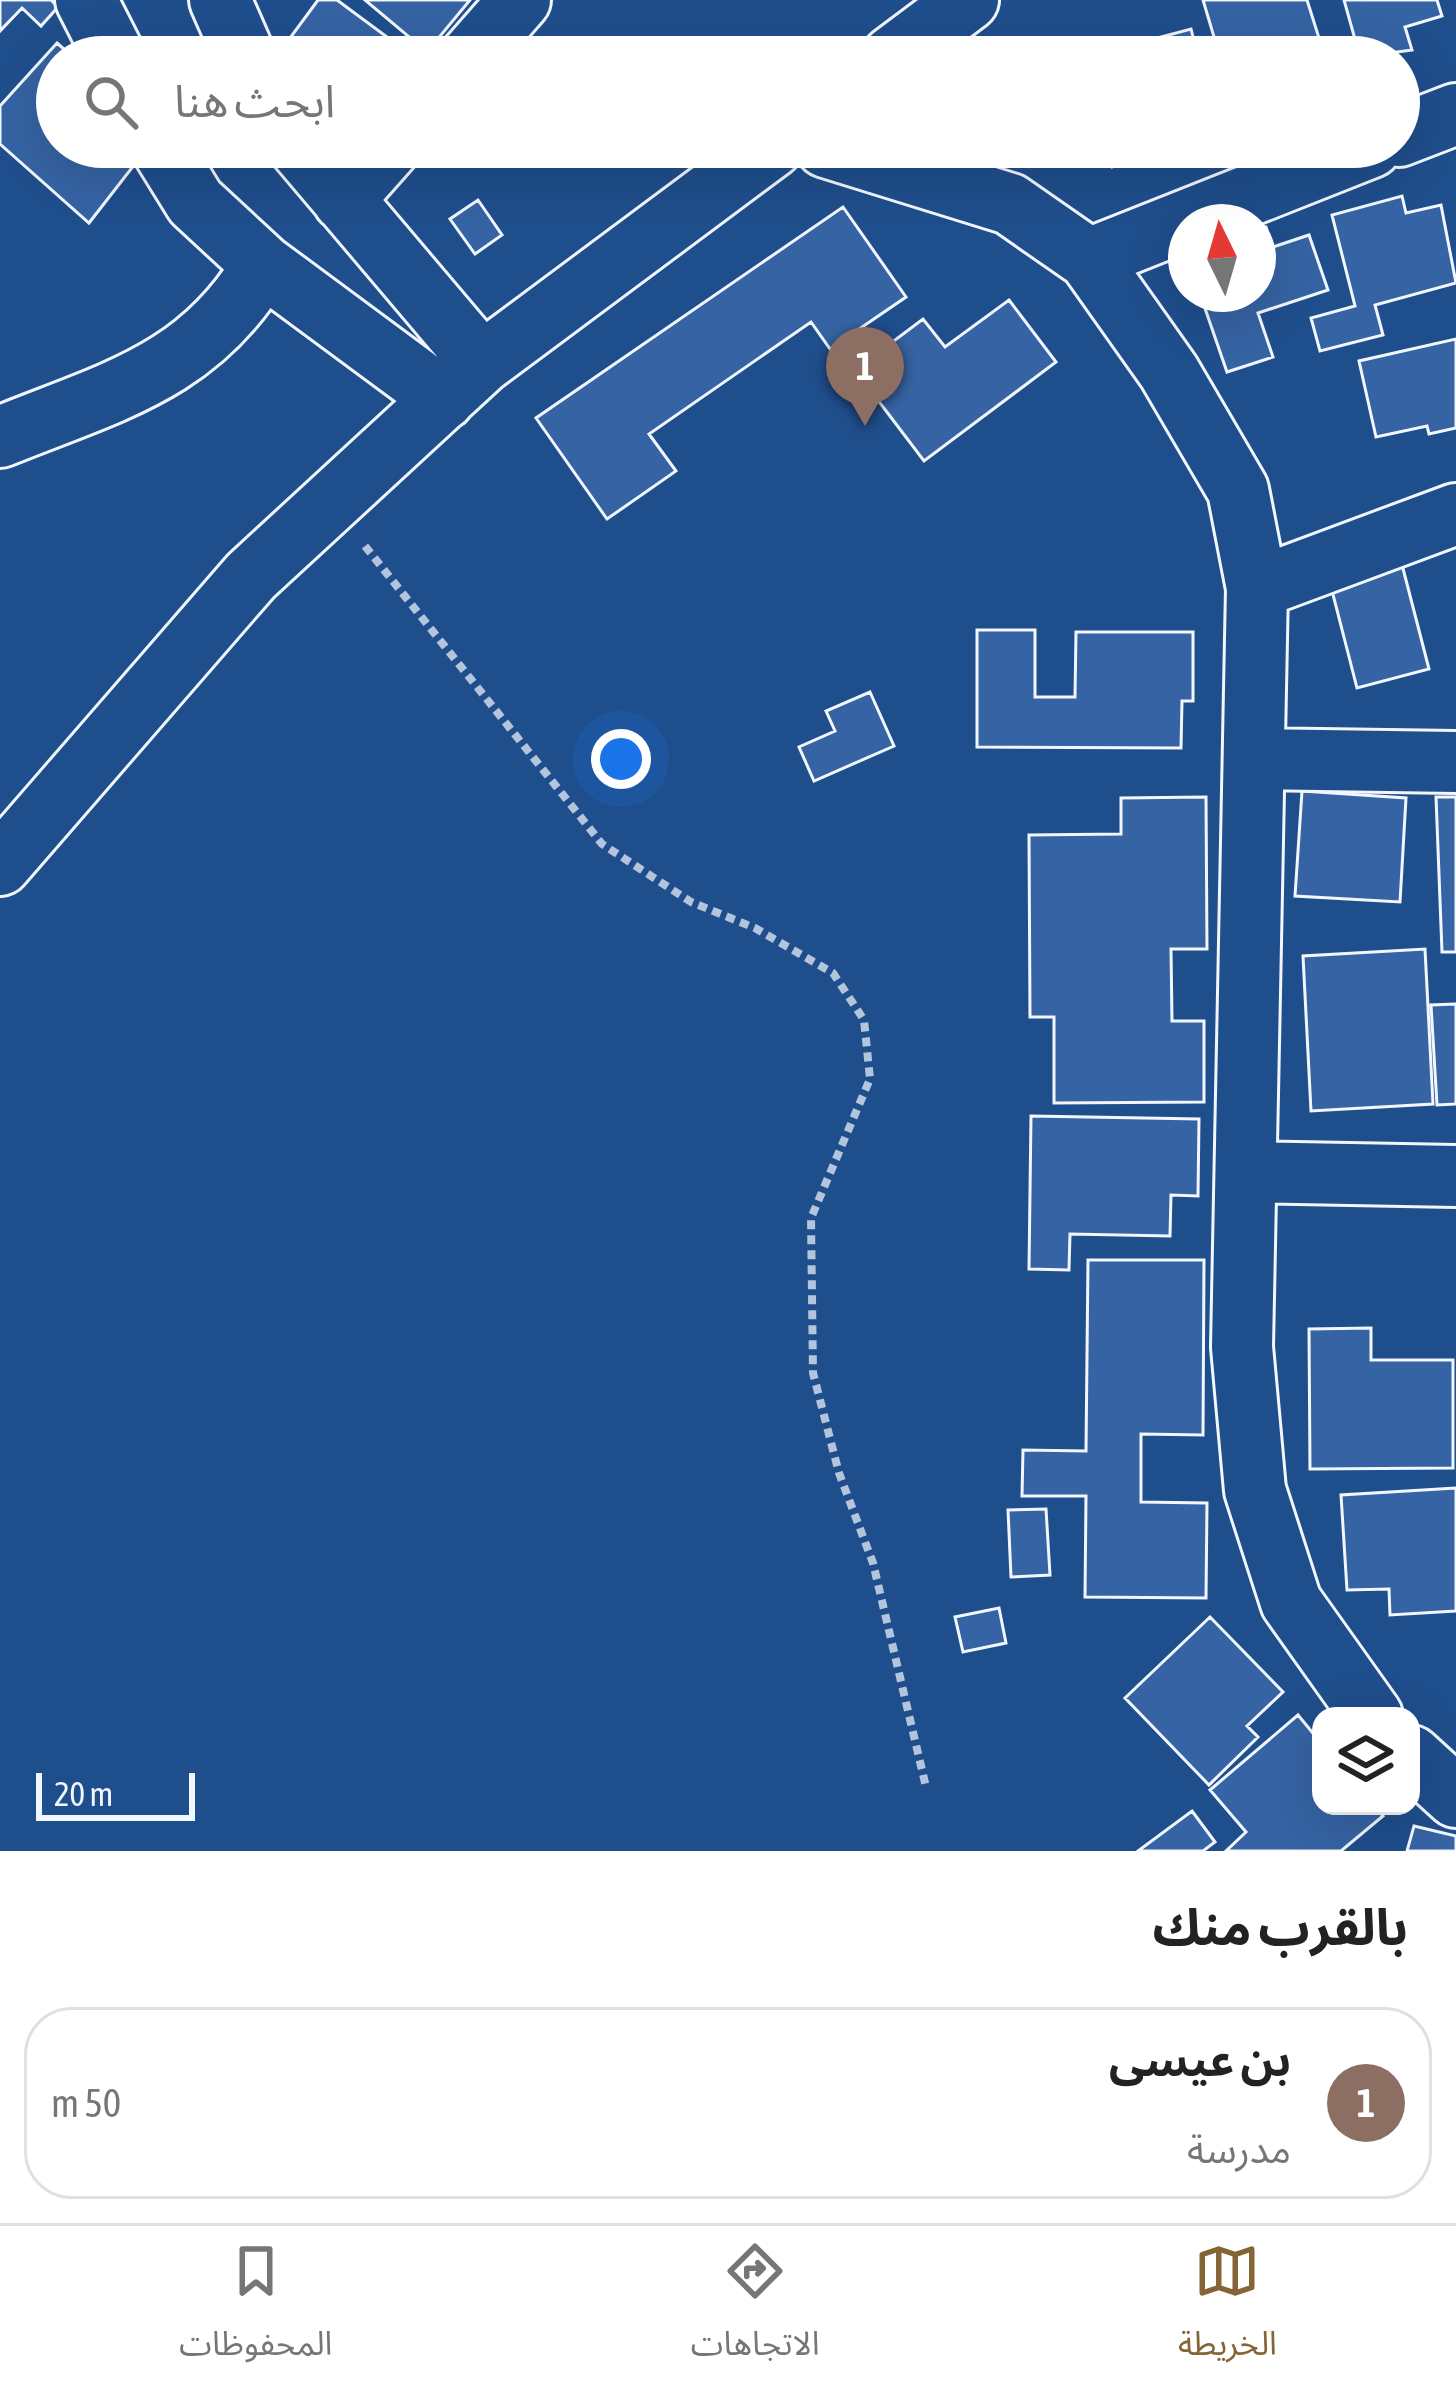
<!DOCTYPE html>
<html lang="ar">
<meta charset="utf-8">
<style>
body{margin:0;font-family:"Asap Condensed","Noto Sans Arabic",sans-serif;background:#f2f2f2;color:#222;direction:rtl}
.controls{position:absolute;right:36px;bottom:36px;display:grid;overflow:hidden;border-radius:24px;box-shadow:0 12px 48px #0002}
.controls button{width:108px;height:108px;display:grid;place-items:center;padding:0;border:0;border-bottom:3px solid #e0e0e0;background:#fff;color:#222;font:60px sans-serif}
.compass{position:absolute;left:1168px;top:204px;width:108px;height:108px;border-radius:50%;background:#fff;box-shadow:0 12px 48px #0002;rotate:355deg}
.scale{position:absolute;left:36px;bottom:30px;width:159px;box-sizing:border-box;padding-left:12px;border:6px solid #f2f6ff;border-top:0;font-size:33px;line-height:42px;white-space:nowrap;color:#f2f6ff;-webkit-text-stroke:9px #1f4e8c;paint-order:stroke}
.you{position:absolute;left:621px;top:759px;width:42px;height:42px;margin:-30px;border:9px solid #fff;border-radius:50%;background:#1a73e8;box-shadow:0 0 0 18px #1a73e833}
.badge{display:grid;place-items:center;width:78px;height:78px;border-radius:50%;background:#856535;color:#fff;font-size:39px;font-weight:700}
.pin{position:absolute;translate:-50% -99px;filter:drop-shadow(0 3px 6px #0008)}
.pin::after{content:'';position:absolute;top:63px;width:42px;height:36px;background:inherit;clip-path:polygon(0 0,100% 0,50% 100%)}
.list{margin:0;padding:0;list-style:none}
h2{display:flex;justify-content:space-between;align-items:center;height:156px;margin:0;padding:0 48px;font-size:51px}
h2 small{font-size:39px;font-weight:400;color:#767676}
.list li{display:grid;grid-template-columns:78px 1fr auto;gap:36px;align-items:center;box-sizing:border-box;height:192px;margin:0 24px 24px;padding:0 24px;border:3px solid #e0e0e0;border-radius:48px}
.list b{display:block;font-size:45px;white-space:nowrap}
.list p{margin:0;font-size:39px;white-space:nowrap;color:#767676}
.list em{font-size:39px;font-style:normal;color:#767676}
.icon{flex:none;width:66px;height:66px;fill:none;stroke:currentColor;stroke-width:2;stroke-linecap:round;stroke-linejoin:round}
.map{position:relative;flex:none;width:1456px;height:1851px;overflow:hidden;direction:ltr}
.search{position:absolute;background:#fff;box-shadow:0 12px 48px #0002;left:36px;right:36px;top:36px;height:132px;display:flex;align-items:center;gap:30px;box-sizing:border-box;padding:0 42px;border-radius:66px;color:#767676;font-size:45px}
.sheet{height:372px;background:#fff}
nav{display:flex;justify-content:space-around;align-items:center;box-sizing:border-box;height:168px;border-top:3px solid #e0e0e0;background:#fff;font-size:33px;color:#767676}
nav a{display:grid;justify-items:center;gap:6px}
nav .on{color:#856535}
.map>svg:first-child{display:block}
.building{fill:#3563a3;stroke:#f2f6ff;stroke-width:3}
.lines{fill:none;stroke-linecap:round;stroke-linejoin:round}
.minor-casing{stroke:#f2f6ff;stroke-width:66}
.path{stroke:#b3c4dc;stroke-width:8;stroke-dasharray:9 6;stroke-linecap:butt}
.minor{stroke:#1f4e8c;stroke-width:60}
</style>
<div class="map">
<svg width="1456" height="1851" viewBox="0 0 1456 1851">
<rect width="100%" height="100%" fill="#1f4e8c"/>
<path class="building" d="M 0,0 L 51,0 L 58,7 L 41,26 L 22,8 L 0,31 Z
M 318,0 L 337,0 L 414,57 L 276,57 Z
M 365,0 L 470,0 L 427,52 Z
M 1203,0 L 1307,0 L 1325,57 L 1220,57 Z
M 1344,0 L 1437,0 L 1442,16 L 1405,27 L 1412,50 L 1360,57 Z
M 1191,29 L 1198,57 L 1085,57 Z
M 57,43 L 73,57 L 57,57 L 57,147 L 133,147 L 138,160 L 89,223 L 0,144 L 0,106 Z
M 1106,147 L 1192,147 L 1112,167 Z
M 1402,196 L 1406,213 L 1441,205 L 1456,283 L 1375,305 L 1383,335 L 1320,351 L 1311,318 L 1355,306 L 1332,215 Z
M 478,200 L 502,235 L 475,254 L 450,219 Z
M 843,207 L 906,297 L 830,349 L 811,322 L 649,434 L 676,471 L 607,519 L 536,418 Z
M 1266,227 L 1273,247 L 1309,235 L 1328,290 L 1258,313 L 1273,357 L 1227,372 L 1200,294 L 1258,294 L 1258,230 Z
M 1009,300 L 1056,362 L 924,461 L 855,370 L 923,319 L 945,347 Z
M 1456,339 L 1456,428 L 1429,434 L 1427,426 L 1376,437 L 1359,361 Z
M 1399,553 L 1429,669 L 1357,688 L 1327,571 Z
M 977,630 L 1035,630 L 1035,697 L 1075,697 L 1076,632 L 1193,632 L 1193,701 L 1182,701 L 1181,748 L 977,747 Z
M 870,692 L 894,746 L 814,781 L 799,747 L 835,731 L 826,711 Z
M 1302,791 L 1406,798 L 1400,902 L 1295,896 Z
M 1206,797 L 1207,949 L 1171,949 L 1172,1021 L 1204,1021 L 1204,1102 L 1054,1103 L 1054,1017 L 1030,1017 L 1029,835 L 1121,834 L 1121,798 Z
M 1436,797 L 1456,797 L 1456,952 L 1442,952 Z
M 1425,949 L 1433,1104 L 1311,1111 L 1303,956 Z
M 1456,1004 L 1456,1104 L 1437,1105 L 1431,1005 Z
M 1031,1116 L 1199,1119 L 1198,1196 L 1171,1195 L 1170,1236 L 1070,1234 L 1069,1270 L 1029,1269 Z
M 1088,1260 L 1204,1260 L 1203,1435 L 1141,1434 L 1141,1502 L 1207,1503 L 1206,1598 L 1085,1597 L 1086,1496 L 1022,1496 L 1023,1450 L 1086,1451 Z
M 1371,1328 L 1371,1360 L 1453,1360 L 1453,1468 L 1310,1469 L 1309,1329 Z
M 1456,1488 L 1456,1611 L 1390,1615 L 1389,1589 L 1347,1590 L 1341,1495 Z
M 1046,1509 L 1050,1575 L 1011,1577 L 1008,1510 Z
M 999,1608 L 1006,1643 L 963,1652 L 955,1617 Z
M 1210,1617 L 1283,1692 L 1247,1726 L 1258,1737 L 1209,1785 L 1125,1698 Z
M 1298,1715 L 1321,1743 L 1321,1806 L 1375,1806 L 1383,1816 L 1341,1851 L 1226,1851 L 1246,1832 L 1210,1790 Z
M 1192,1811 L 1215,1842 L 1203,1851 L 1138,1851 Z
M 1414,1826 L 1456,1836 L 1456,1851 L 1407,1851 Z"/>
<g class="lines">
<defs>
<path id="minor" d="M 86,0 L 115,57
M 220,0 L 245,57
M 470,57 L 520,0
M 892,57 L 968,0
M 1399,136 L 1456,114
M 161,147 L 195,202 L 263,265 L 444,399
M 299,147 L 482,363
M 826,147 L 1010,204 L 1089,259 L 1169,372 L 1238,490 L 1257,588 L 1242,1347 L 1255,1490 L 1291,1602 L 1372,1716
M 343,200 L 390,147
M 1089,259 L 1371,147
M 0,437 C 110,392 199,373 263,265
M 1257,588 L 1456,514
M 1257,759 L 1456,762
M 0,865 L 251,576 L 482,363 L 772,147
M 1247,1172 L 1456,1176
M 1411,1756 L 1456,1797"/>
</defs>
<use href="#minor" class="minor-casing"/>
<path class="path" d="M 365,546 L 602,844 L 691,902 L 755,928 L 833,973 L 864,1020 L 870,1079 L 811,1218 L 813,1373 L 839,1473 L 873,1563 L 926,1787"/>
<use href="#minor" class="minor"/>
</g>
</svg>
<div class="controls">
<button><svg class="icon" aria-label="layers" viewBox="0 0 24 24"><path d="M12 4l9 5-9 5-9-5zM3 14l9 5 9-5"/></svg></button>
</div>
<svg class="compass" viewBox="-18 -18 36 36"><path d="M0-13l5 13h-10z" fill="#e53935"/><path d="M0 13l5-13h-10z" fill="#767676"/></svg>
<div class="scale">20 m</div>
<div class="you"></div>
<div class="pin badge" style="left:865px;top:426px;background:#8d6e63">1</div>
<div class="search"><svg class="icon" aria-label="search" viewBox="0 0 24 24"><circle cx="10" cy="10" r="6"/><path d="M15 15l6 6"/></svg>ابحث هنا</div>
</div>
<section class="sheet">
<h2>بالقرب منك<small></small></h2>
<ul class="list">
<li><span class="badge" style="background:#8d6e63">1</span><div><b>بن عيسى</b><p>مدرسة</p></div><em>50 m</em></li>
</ul>
</section>
<nav>
<a class="on"><svg class="icon" aria-label="map" viewBox="0 0 24 24"><path d="M3 6l6-2 6 2 6-2v14l-6 2-6-2-6 2zM9 4v14M15 6v14"/></svg>الخريطة</a>
<a><svg class="icon" aria-label="directions" viewBox="0 0 24 24"><path d="M12 3l9 9-9 9-9-9zM9 14v-3h6M13 9l2 2-2 2"/></svg>الاتجاهات</a>
<a><svg class="icon" aria-label="saved" viewBox="0 0 24 24"><path d="M7 4h10v16l-5-4-5 4z"/></svg>المحفوظات</a>
</nav>
